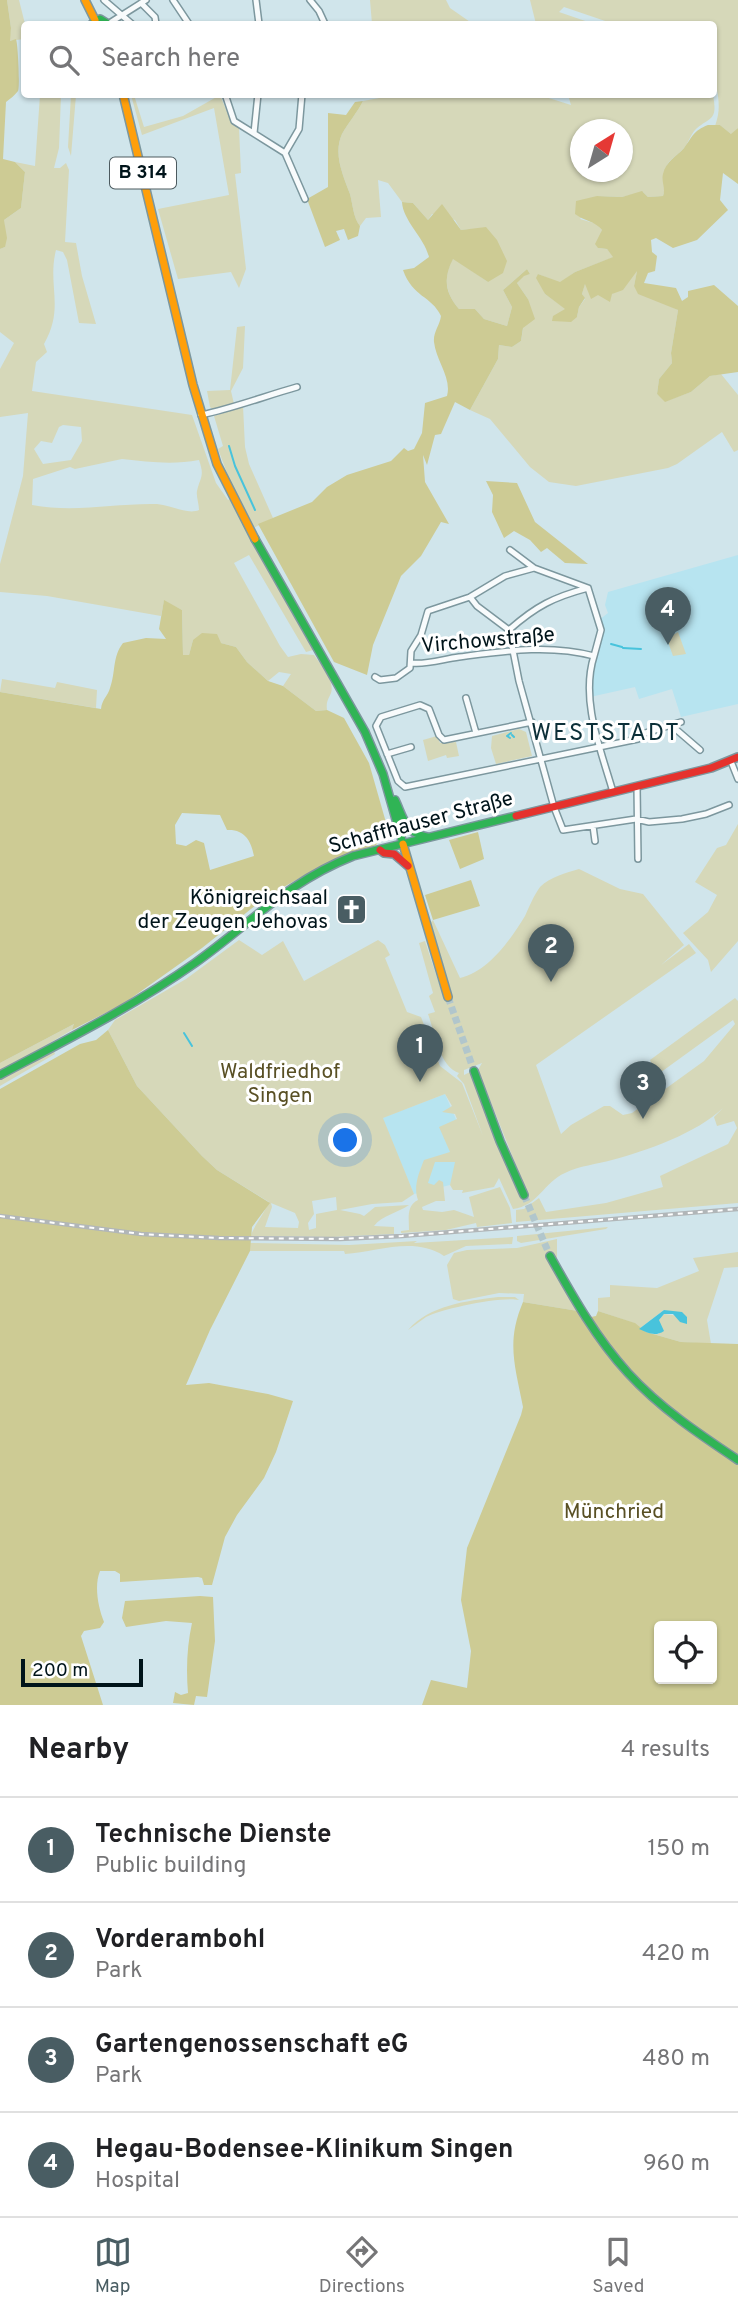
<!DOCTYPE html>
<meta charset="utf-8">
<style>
body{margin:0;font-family:Overpass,sans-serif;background:#f2f2f2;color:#202124}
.controls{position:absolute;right:21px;bottom:21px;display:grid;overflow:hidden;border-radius:7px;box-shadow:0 2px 5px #0004}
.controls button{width:63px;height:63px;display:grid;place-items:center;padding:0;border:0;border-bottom:2px solid #e0e0e0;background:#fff;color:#202124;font:35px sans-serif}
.compass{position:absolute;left:570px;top:119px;width:63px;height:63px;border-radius:50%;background:#fff;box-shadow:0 2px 5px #0004;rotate:37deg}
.scale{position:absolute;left:21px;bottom:18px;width:122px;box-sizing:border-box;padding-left:7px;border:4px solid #00141a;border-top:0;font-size:19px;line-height:24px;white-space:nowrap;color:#00141a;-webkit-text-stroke:5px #fff;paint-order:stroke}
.you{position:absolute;left:346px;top:1141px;width:24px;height:24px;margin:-18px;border:5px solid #fff;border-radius:50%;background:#1a73e8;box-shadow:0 0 0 10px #1a73e833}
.badge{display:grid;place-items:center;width:46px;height:46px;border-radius:50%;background:#495d63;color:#fff;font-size:23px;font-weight:700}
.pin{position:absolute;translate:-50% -58px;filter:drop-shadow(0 2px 4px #0008)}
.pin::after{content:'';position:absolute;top:37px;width:24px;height:21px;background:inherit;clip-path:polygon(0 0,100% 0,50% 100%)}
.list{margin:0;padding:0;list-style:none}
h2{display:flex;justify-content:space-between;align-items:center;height:91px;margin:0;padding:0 28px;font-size:30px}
h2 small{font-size:23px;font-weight:400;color:#757577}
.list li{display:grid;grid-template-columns:46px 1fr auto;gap:21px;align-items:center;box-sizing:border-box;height:105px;padding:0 28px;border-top:2px solid #e0e0e0}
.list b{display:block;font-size:26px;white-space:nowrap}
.list p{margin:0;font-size:23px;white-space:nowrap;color:#757577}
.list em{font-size:23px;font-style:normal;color:#757577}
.icon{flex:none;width:38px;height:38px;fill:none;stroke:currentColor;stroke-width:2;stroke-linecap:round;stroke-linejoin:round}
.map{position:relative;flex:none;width:738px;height:1705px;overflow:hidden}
.search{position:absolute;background:#fff;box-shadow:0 2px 5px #0004;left:21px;right:21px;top:21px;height:77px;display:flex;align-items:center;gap:18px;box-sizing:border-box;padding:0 24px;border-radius:7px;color:#757577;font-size:26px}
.sheet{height:511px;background:#fff}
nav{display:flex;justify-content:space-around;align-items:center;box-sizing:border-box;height:98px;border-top:2px solid #e0e0e0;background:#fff;font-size:19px;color:#757577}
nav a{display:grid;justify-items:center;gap:4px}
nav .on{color:#495d63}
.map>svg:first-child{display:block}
.built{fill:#b7e4f0}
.green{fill:#d6d8b9;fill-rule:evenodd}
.forest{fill:#cdcb94;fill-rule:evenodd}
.water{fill:#48c3dc}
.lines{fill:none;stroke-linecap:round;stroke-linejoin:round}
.stream{stroke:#48c3dc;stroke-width:2}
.secondary-tunnel{stroke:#b1c6cc;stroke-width:7;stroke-dasharray:7 3.5;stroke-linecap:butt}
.street-casing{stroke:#7c979e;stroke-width:8}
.fast-casing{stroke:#7c979e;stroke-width:10}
.slow-casing{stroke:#7c979e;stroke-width:10}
.jam-casing{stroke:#7c979e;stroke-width:10}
.street{stroke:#f8fbfc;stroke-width:5}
.fast{stroke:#30b455;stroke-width:7}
.slow{stroke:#ff9f0a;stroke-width:7}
.jam{stroke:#e5322d;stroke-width:7}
.rail-casing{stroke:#b1b6b8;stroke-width:4.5}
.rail{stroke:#fff;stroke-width:2;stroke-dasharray:5;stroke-linecap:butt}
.labels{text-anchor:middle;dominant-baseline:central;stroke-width:6;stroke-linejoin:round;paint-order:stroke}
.shield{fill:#fff;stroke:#4c5a5f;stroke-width:2}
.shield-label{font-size:19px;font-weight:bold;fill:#00141a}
.street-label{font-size:21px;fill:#00141a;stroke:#fff}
.poi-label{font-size:21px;fill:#00141a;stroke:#fff;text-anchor:end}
.park-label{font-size:21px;fill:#595025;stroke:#fff}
.quarter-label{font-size:24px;letter-spacing:2px;fill:#0c2f38;stroke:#fff}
</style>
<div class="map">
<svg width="738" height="1705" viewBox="0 0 738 1705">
<rect width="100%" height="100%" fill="#d0e5eb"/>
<path class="built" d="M 738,555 L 738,704 L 681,717 L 672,689 L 639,699 L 635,687 L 590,697 L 589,684 L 602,634 L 599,620 L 608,613 L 605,605 L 608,592 Z
M 445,1094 L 468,1147 L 450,1185 L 414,1194 L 382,1118 Z"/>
<path class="green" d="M 7,0 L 19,0 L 25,24 L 24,39 L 9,41 L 11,28 Z
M 370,0 L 446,0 L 450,8 L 473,24 L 372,24 Z
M 530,0 L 738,0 L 738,128 L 732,135 L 720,125 L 715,126 C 723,105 716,91 714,70 C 712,55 714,39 714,24 L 614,24 L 564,7 L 559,12 L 594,24 L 536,24 Z
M 401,94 L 536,94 L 571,105 L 568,95 L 713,95 C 718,122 710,116 695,130 C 690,136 688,144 683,149 C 678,155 671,158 667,165 C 660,178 667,185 663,196 L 648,197 L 643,192 L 622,197 L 597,196 L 580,219 L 597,224 L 602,230 L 598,248 L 607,249 L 614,257 L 575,272 L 560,283 L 538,274 L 545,294 L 577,317 L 579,307 L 585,299 L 582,294 L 585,283 L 598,295 L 612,294 L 638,267 L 634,286 L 678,310 L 671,353 L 672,363 L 659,379 L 657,394 L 666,401 L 691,392 L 710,376 L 721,374 L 738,395 L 738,450 L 734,452 L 722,432 L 677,464 L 668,468 L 576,486 L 549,482 L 530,467 L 490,419 L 470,410 L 498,359 L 499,345 L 512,347 L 521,341 L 528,299 L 517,283 L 524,275 L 530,274 L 527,269 L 503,290 L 512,307 L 507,326 L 484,319 L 475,309 L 459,309 C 445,293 443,277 453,258 L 488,282 L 473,229 L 461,230 L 455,220 L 432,214 L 428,220 L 413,203 L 402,202 L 388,183 L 378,180 L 381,217 L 366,218 L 360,226 C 353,217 353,205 350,194 C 343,175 333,154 342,134 C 348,123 357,113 363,101 ZM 580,130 L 622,130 L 622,172 L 580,172 Z
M 40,95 L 61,95 L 59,148 L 54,168 L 60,168 L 66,163 L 69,170 L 65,242 L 76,243 L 82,276 L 96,324 L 79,323 L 67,260 L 63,252 L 56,250 C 47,286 65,307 44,344 L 47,352 L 36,362 L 32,391 L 192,415 L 216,483 L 228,500 L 236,497 L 218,449 L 223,446 L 214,416 L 243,406 L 245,447 L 249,464 L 273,518 L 246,532 L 313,650 L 306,652 L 249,555 L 234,563 L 280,646 L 288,657 L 301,654 L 314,655 C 321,665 335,680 331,693 C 328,700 326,702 327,710 L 316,711 L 283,686 L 291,674 L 279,672 L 268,681 L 247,662 L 236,647 L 221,643 L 193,640 L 189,655 L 183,655 L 182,610 L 164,601 L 161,616 L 47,596 L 0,592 L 0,564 L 23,476 L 28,413 L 0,417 L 0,369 L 14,343 L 0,332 L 0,249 L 5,247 L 4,220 L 21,208 L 25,172 L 15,162 L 35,166 ZM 63,425 L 81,427 L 82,441 L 71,460 L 43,464 L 34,449 L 41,441 L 52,443 L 59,427 ZM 122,459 C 148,462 173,465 199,460 C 205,477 200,477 197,491 C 196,496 199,504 199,510 C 187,515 171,505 157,504 C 115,503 76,513 32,505 L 33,479 L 70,467 L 75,469 Z
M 71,95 L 76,95 L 71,156 L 68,147 Z
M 131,95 L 136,95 L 134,95 L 144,127 L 183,116 L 220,95 L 230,119 L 239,128 L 241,173 L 235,174 L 246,269 L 239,288 L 231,272 L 178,279 L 158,209 L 229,195 L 214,108 L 142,135 Z
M 245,326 L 243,368 L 231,391 L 234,404 L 215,411 L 210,407 L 207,391 L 230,390 L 237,327 Z
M 678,632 L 686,654 L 673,656 L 668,642 L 671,636 Z
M 2,679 L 55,688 L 57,682 L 97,690 L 96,708 L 0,692 Z
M 519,729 L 526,732 L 532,756 L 496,764 L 491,748 L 492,736 Z
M 437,736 L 440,743 L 456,742 L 459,756 L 447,758 L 446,755 L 428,761 L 423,740 Z
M 738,824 L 738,941 L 711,972 L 708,960 L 683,933 L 708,912 L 717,895 L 695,882 L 717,848 L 726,845 Z
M 579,869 L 620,889 L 643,894 L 684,945 L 661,965 L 689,944 L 696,953 L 536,1065 L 561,1134 L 571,1125 L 604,1106 L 610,1106 L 623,1115 L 632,1113 L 704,1061 L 735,1024 L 733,1020 L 657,1075 L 650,1060 L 735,998 L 738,1001 L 738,1203 L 516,1222 L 516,1210 L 524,1209 L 539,1198 L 546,1212 L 606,1203 L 663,1187 L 660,1176 L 728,1144 L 737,1128 L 734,1121 L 717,1126 L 714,1117 L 723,1108 C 697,1133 646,1151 612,1160 C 597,1164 579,1166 565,1173 C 544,1182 538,1206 513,1209 L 499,1178 L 494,1187 L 462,1193 L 463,1190 L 453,1190 L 450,1185 L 455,1162 L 435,1162 L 428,1183 L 434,1185 L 439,1180 L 443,1182 L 445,1201 L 436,1201 L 422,1207 L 423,1210 L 442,1212 L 454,1210 L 474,1217 L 469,1197 L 500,1187 L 510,1208 L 512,1223 L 477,1227 L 476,1223 L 446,1230 L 401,1233 L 401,1231 L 409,1230 C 409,1218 406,1206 418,1200 C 413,1186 419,1173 424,1160 L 450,1152 L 439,1127 L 457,1119 L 455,1114 L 442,1112 L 452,1106 L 445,1094 L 383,1118 L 414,1194 L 402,1202 L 372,1204 L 340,1210 L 360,1214 L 364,1216 L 375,1207 L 409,1205 C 398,1213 382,1215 374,1226 L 394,1227 L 394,1234 L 332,1237 L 251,1236 C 252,1229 265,1212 269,1202 L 217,1170 L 202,1156 L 137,1086 L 108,1030 L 115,1020 L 186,979 L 239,940 L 262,955 L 283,941 L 304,981 L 378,940 L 385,945 L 390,955 L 385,958 L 407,1012 L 421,1017 L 440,1066 L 462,1083 L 483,1136 L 464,1084 L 457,1076 L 459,1073 C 439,1066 435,1033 428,1014 L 435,1012 L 429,996 L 433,993 L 419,943 L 425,941 L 444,999 L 452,995 L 430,923 L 433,920 L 460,978 C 488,972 511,939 525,916 C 529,907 534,895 540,887 C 550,877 566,873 579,869 ZM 482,1063 L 478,1070 L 527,1193 L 521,1196 L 491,1128 L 470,1072 L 464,1075 L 464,1070 ZM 336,1197 L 337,1210 L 316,1214 L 316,1228 L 309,1230 L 308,1223 L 314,1214 L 312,1201 ZM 271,1203 L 295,1213 L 299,1222 L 298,1228 L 265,1227 L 272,1207 Z
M 76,1023 L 72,1030 L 0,1072 L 0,1063 Z
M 54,1051 L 55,1054 L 0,1086 L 0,1080 Z
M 608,1227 L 606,1229 L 521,1243 L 517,1241 L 517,1236 Z
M 513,1237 L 512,1244 L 466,1246 L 444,1256 C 414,1236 377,1252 345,1254 L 344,1251 L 250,1251 L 250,1243 L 349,1245 L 417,1241 L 414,1243 Z
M 557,1239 L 557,1260 L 554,1256 L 578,1311 L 523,1302 L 524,1294 L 499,1293 L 459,1301 L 453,1299 L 447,1265 L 454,1253 L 467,1250 L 517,1248 Z
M 738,1252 L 738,1267 L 724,1268 L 707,1320 L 711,1344 L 681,1342 L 653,1334 L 659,1334 L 659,1320 L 664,1314 L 687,1317 L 664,1310 L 639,1329 L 634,1323 L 598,1311 L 598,1298 L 610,1297 L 610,1285 L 657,1288 L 699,1271 L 693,1258 Z
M 498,1297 L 515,1297 L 519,1300 C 502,1296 441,1309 426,1317 C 420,1321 414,1326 408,1330 C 430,1305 466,1301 498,1297 Z"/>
<path class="forest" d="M 0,0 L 7,0 L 11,28 L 10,41 L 16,39 C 18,44 20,87 18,91 C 15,95 10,99 6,102 L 3,159 L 15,162 L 25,172 L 21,208 L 4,220 L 7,238 L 5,247 L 0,249 Z
M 363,101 C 357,113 348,123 342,134 C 333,154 343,175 350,194 C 353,205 353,217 360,226 L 358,236 L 348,240 L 344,229 L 336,231 L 340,240 L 325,247 L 307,199 L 328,187 L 328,113 L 346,115 L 355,102 Z
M 708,125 L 720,125 L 731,134 L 738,128 L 738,184 L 723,173 L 720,200 L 728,210 L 697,240 L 673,248 L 656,238 L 651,240 L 652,252 L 657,256 L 655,271 L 648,273 L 644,283 L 676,288 L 682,301 L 688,297 L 688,291 L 714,285 L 738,306 L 738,372 L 710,376 L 691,392 L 665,402 L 657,394 L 659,379 L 672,363 L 671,353 L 678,310 L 638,294 L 634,286 L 637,271 L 623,290 L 612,294 L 610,302 L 598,295 L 591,299 L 585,284 L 582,294 L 585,298 L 579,307 L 577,317 L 571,322 L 552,321 L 553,316 L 565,309 L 545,294 L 536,278 L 538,274 L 560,282 L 575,272 L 613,257 L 607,249 L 598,248 L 595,244 L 602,230 C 595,221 584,221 575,214 L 576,201 L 597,196 L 622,197 L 642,191 L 648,197 L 663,196 C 666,188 661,182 663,174 C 666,161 676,157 684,148 C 693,136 693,131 708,125 Z
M 402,202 L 413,203 L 428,220 L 442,204 L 461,230 L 486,227 L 497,240 L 507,261 L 503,273 L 488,282 L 453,259 C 443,278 445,293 459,309 L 475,309 L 484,319 L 507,326 L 512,307 L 503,290 L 527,269 L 530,274 L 524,276 L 517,283 L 528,299 L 535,319 L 523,328 L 521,341 L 512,347 L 499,345 L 498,359 L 470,410 L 455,402 L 441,434 L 435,435 L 427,465 L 423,455 L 425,482 L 449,524 L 441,522 L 421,556 L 401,576 L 373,645 L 367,675 L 334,662 L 258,524 L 312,502 L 327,487 L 347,475 L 391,461 L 404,448 L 408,451 L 414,449 L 422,433 L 425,403 L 447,396 C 452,378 436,361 434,342 C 433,332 440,325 441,316 C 431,295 413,298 403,270 L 414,268 L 429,257 C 424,237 403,221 402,202 Z
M 486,481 L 517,483 L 535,522 L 588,564 L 565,563 L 547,548 L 541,552 L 530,540 L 514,531 L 504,538 L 492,512 L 493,495 Z
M 164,600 L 182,610 L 183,655 L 189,655 L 193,640 L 202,633 L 217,634 L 221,643 L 236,647 L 247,662 L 268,681 L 283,686 L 316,711 L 327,710 L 344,718 L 369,763 L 387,826 L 385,835 L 376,845 L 312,871 L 266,897 L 202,948 L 123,1004 L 72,1030 L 74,1024 L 0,1063 L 0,692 L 101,709 C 102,699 108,696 110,688 C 116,672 112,657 123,643 L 146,638 L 166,639 L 159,629 ZM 182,813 L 220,815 L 227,830 C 244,829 251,840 254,856 L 210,870 L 204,843 L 196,840 L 186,846 L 176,844 L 175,825 Z
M 478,832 L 484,859 L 460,869 L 449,840 Z
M 471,880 L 480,906 L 433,920 L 425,895 Z
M 108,1030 L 137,1086 L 202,1156 L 217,1170 L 270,1203 L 252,1227 L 250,1251 L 210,1330 L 186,1385 L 209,1383 L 268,1394 L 293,1401 L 276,1452 L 264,1478 L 237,1515 L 225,1537 L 212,1585 L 204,1585 L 202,1578 L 198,1577 L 120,1582 L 120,1574 L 115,1571 L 100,1571 C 94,1586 98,1607 104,1622 L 100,1628 L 84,1631 L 81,1636 L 103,1705 L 0,1705 L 0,1089 L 80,1044 L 96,1040 Z
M 523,1302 L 578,1311 L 581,1319 L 596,1316 L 598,1311 L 635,1323 L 646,1332 L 681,1342 L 738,1344 L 738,1705 L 422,1705 L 431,1680 L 467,1688 L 471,1651 L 461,1600 L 467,1548 L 521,1415 L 523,1407 C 515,1366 506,1342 523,1302 ZM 659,1626 L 712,1626 L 712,1679 L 659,1679 Z
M 200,1596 L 213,1597 L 215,1641 L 207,1697 L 196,1696 L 194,1705 L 173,1703 L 175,1692 L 181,1695 L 188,1693 C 186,1669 187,1646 192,1623 L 166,1621 L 126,1627 L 122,1618 L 125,1601 Z"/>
<path class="water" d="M 664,1310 L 682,1312 L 687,1317 L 687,1324 L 680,1322 L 673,1314 L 664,1314 L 659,1320 L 664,1331 C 655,1337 648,1333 639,1329 Z"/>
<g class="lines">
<path class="stream" d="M 229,446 L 235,466 L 255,510
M 611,644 L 622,647
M 623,648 L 641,649
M 512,735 L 514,737
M 510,738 L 507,736 L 511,733
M 184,1033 L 192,1046"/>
<path class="secondary-tunnel" d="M 448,997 L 474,1071
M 524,1195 L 550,1256"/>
<defs>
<path id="street" d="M 104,0 L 132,24
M 173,0 L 189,24
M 256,0 L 259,24
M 310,0 L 319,11 L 325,24
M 141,3 L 155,17 L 156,24
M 108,24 L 146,0
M 225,94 L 234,121 L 285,153 L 305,199
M 254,133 L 258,94
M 285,153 L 299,129 L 302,94
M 201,415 C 234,408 265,396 297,387
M 510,550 L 534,568 L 588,588
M 588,588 L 601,630 L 594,656
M 470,597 L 477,606 L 509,630 L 519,681 L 554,807 L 563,830 L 636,819 L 649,822 L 682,819 L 706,814 L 729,805
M 509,630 C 536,606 554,597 588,588
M 411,663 C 427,665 443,659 459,657 C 505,651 549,644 594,656 C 580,700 601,750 613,792
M 375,677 L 380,680 L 396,678 L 410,668 L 411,651 L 421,635 L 428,611 L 470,597 L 505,576 L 534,568
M 466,698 L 476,733
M 532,722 L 444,740 L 439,735 L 429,709 L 420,705 L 381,717 L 376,726 L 398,781 L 405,787 L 638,739 L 642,734 L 681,722
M 671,725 L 700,750
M 387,754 L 411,747
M 732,764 L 738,779
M 637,786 L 638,859
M 593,826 L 595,841"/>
<path id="fast" d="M 92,24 L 100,19 L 108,24
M 255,539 L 365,732 L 383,774 L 403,844
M 395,800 C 404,819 405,833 427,837
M 474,1071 L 500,1141 L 524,1195
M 0,1075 C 66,1040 134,1006 195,963 C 250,924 287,882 353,856 L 516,816
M 550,1256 C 573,1297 596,1338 628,1373 C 660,1408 699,1434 738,1460"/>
<path id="slow" d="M 85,0 L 95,20
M 123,94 L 193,385 L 217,464 L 255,539
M 403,844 L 448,997"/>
<path id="jam" d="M 516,816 L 711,768 L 738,757
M 380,850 L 384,853 L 394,854 L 408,866"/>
</defs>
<use href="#street" class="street-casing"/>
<use href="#fast" class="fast-casing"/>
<use href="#slow" class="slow-casing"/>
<use href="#jam" class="jam-casing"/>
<use href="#street" class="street"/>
<use href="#fast" class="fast"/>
<use href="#slow" class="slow"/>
<use href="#jam" class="jam"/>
<defs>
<path id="rail" d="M 0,1216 L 141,1234 L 219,1238 L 340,1239 L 402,1236 L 738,1209"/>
</defs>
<use href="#rail" class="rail-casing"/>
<use href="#rail" class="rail"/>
</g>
<defs>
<symbol id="church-square" viewBox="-11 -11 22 22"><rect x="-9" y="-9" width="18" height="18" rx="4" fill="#495d63" stroke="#fff"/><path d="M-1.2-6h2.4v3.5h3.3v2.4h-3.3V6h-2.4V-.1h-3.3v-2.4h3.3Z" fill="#fff"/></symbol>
</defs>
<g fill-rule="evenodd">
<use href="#church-square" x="334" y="892" width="35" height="35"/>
</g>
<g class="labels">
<rect class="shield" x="110" y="157.5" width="66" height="31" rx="5"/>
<g class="shield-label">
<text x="143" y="173">B 314</text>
</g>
<g class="street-label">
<text transform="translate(488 641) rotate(-5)">Virchowstraße</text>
<text transform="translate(421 823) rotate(-15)">Schaffhauser Straße</text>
</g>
<g class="poi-label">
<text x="328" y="898">Königreichsaal<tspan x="328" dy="24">der Zeugen Jehovas</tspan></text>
</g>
<g class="park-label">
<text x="280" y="1072">Waldfriedhof<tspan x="280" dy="24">Singen</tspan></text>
<text x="614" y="1512">Münchried</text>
</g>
<g class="quarter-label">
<text x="606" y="734">WESTSTADT</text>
</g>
</g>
</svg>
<div class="controls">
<button><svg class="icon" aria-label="locate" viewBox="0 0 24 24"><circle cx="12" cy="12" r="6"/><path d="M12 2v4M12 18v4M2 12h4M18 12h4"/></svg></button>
</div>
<svg class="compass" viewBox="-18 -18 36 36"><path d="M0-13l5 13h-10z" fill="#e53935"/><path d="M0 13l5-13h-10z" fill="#757577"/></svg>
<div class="scale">200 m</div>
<div class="you"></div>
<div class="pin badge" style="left:420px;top:1082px">1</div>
<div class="pin badge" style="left:551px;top:982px">2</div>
<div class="pin badge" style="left:643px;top:1119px">3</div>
<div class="pin badge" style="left:668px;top:645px">4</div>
<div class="search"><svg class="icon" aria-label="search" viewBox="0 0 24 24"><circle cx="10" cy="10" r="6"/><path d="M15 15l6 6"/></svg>Search here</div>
</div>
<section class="sheet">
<h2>Nearby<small>4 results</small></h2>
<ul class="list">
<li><span class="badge">1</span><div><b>Technische Dienste</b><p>Public building</p></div><em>150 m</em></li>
<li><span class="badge">2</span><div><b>Vorderambohl</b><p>Park</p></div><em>420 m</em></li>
<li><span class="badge">3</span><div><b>Gartengenossenschaft eG</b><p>Park</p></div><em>480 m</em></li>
<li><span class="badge">4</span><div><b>Hegau-Bodensee-Klinikum Singen</b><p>Hospital</p></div><em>960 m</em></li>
</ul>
</section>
<nav>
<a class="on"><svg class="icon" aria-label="map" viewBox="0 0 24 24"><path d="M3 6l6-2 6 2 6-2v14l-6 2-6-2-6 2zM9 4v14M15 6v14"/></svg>Map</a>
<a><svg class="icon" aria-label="directions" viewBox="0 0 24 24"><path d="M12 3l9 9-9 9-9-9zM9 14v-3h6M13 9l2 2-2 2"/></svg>Directions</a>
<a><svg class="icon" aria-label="saved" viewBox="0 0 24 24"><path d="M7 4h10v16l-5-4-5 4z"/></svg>Saved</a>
</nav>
